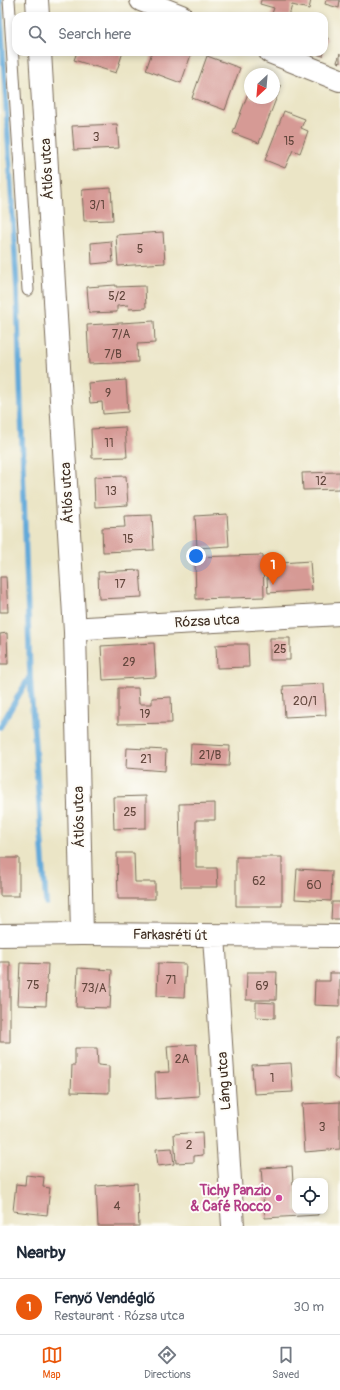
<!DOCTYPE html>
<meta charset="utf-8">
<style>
body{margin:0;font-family:Pangolin,sans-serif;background:#f6f6f7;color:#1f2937}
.controls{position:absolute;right:12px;bottom:12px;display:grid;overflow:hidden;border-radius:8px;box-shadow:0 2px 6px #0003}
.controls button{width:36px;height:36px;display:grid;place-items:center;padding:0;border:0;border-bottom:1px solid #e0e1e3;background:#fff;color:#1f2937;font:20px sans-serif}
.compass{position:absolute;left:244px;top:68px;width:36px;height:36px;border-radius:50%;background:#fff;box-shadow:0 2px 6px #0003;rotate:206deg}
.you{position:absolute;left:196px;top:556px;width:14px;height:14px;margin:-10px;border:3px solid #fff;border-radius:50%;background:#1a73e8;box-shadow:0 0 0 6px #1a73e833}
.badge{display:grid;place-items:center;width:26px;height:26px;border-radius:50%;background:#ea580c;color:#fff;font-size:13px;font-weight:700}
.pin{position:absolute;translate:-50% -33px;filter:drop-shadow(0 1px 2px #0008)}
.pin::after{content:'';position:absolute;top:21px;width:14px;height:12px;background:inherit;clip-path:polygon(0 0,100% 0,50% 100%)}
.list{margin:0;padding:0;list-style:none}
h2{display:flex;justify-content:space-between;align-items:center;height:52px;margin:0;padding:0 16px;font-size:17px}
h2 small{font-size:13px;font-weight:400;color:#747a83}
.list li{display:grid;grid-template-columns:26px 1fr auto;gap:12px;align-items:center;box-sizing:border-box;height:56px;padding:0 16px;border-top:1px solid #e0e1e3}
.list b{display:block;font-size:15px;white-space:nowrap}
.list p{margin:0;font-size:13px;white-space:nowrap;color:#747a83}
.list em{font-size:13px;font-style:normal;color:#747a83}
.icon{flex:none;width:22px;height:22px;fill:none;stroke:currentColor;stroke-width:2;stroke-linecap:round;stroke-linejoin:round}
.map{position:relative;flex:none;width:340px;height:1226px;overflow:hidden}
.search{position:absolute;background:#fff;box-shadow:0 2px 6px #0003;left:12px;right:12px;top:12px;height:44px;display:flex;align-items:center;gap:10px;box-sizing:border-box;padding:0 14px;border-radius:12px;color:#747a83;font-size:15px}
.sheet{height:108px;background:#fff}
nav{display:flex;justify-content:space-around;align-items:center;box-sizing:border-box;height:56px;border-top:1px solid #e0e1e3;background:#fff;font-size:11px;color:#747a83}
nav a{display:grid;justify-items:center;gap:2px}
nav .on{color:#ea580c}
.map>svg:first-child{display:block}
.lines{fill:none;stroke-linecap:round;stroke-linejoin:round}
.stream{stroke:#62a9d9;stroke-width:5.5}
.building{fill:#d69a95}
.lane-casing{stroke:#796b59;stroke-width:13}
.street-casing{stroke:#796b59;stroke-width:24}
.lane{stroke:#fff;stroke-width:11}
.street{stroke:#fff;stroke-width:22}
.hotel-dot{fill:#d1479c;stroke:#fdfcf7;stroke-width:1.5}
.labels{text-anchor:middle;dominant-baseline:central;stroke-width:4;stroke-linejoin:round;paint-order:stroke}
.number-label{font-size:12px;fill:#62463c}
.street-label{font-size:14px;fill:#3b2a1e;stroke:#fdfcf7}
.hotel-label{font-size:14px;font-weight:bold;fill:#b23c85;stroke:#fdfcf7;text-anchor:end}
</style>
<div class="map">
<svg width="340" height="1226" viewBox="0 0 340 1226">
<rect width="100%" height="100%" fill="#fdfcf7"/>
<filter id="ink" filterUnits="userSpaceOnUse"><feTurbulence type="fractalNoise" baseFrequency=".025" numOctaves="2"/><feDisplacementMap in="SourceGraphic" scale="8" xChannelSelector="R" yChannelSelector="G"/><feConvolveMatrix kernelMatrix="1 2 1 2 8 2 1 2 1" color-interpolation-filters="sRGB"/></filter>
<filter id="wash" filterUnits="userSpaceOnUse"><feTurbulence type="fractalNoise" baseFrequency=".012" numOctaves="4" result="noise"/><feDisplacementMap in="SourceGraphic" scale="16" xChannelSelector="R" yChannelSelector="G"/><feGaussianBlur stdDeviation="0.9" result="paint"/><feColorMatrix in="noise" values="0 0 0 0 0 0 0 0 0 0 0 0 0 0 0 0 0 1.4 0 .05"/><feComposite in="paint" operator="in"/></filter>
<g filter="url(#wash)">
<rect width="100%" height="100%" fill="#ebe5c6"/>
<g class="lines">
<path class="stream" d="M 30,676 L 46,903
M 0,727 L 30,676 L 17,290 L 0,0"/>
</g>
<g id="blocks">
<path class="building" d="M 261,0 L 311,0 L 309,9 L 292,5 L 289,16 L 271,16 L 274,8 L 260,4 Z
M 326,0 L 340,0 L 339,8 L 325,4 Z
M 324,37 L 328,38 L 324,50 Z
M 77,52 L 123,52 L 116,73 L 74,60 Z
M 152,52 L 192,52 L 181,83 L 146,70 Z
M 310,52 L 324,52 L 323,56 Z
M 340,54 L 340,63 L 337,62 Z
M 207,56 L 240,68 L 225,110 L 192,98 Z
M 274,84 L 281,86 L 259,143 L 233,133 L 250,88 L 250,98 L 274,98 Z
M 284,111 L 305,119 L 301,128 L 308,131 L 300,153 L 293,150 L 285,168 L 265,160 Z
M 117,124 L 119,148 L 74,150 L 72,126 Z
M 111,188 L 113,220 L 84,221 L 82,190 Z
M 163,232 L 165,263 L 118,266 L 116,235 Z
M 111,241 L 113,262 L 92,264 L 91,243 Z
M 116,285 L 116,287 L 145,286 L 146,308 L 129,309 L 128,305 L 117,306 L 117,312 L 89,313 L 87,287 Z
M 154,321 L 155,343 L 137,344 L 138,362 L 89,364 L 87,325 Z
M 126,380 L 128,412 L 103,414 L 102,402 L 90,403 L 88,383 Z
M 125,427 L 127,457 L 92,458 L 91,429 Z
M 340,472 L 340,489 L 303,490 L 302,473 Z
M 126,476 L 128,505 L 95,507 L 94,477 Z
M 227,514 L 229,546 L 197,548 L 195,516 Z
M 152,515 L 154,550 L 103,552 L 102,528 L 125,527 L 124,516 Z
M 263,555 L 264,597 L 196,599 L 195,557 Z
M 310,561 L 312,590 L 268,593 L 266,564 Z
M 140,570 L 142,597 L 99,599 L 98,572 Z
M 0,577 L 6,577 L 8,612 L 0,612 Z
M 7,633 L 8,664 L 0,664 L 0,634 Z
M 270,638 L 290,638 L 290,660 L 270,660 Z
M 154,643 L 156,677 L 103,680 L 101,646 Z
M 232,644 L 248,644 L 249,667 L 217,668 L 216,645 Z
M 324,684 L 326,715 L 285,717 L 283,686 Z
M 118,688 L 138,688 L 139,704 L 152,704 L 152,698 L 171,697 L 172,723 L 118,724 Z
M 191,744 L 230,746 L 229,766 L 190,764 Z
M 127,748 L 166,750 L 165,771 L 126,768 Z
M 146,796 L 146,828 L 114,829 L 113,797 Z
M 215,803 L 215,820 L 196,820 L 196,868 L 217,868 L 218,887 L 181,887 L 179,804 Z
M 117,853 L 134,853 L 135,882 L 155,882 L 155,899 L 118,899 Z
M 236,857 L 282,857 L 282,906 L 236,906 Z
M 0,858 L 19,858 L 19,896 L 0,896 Z
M 297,869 L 332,871 L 331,901 L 295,899 Z
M 332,902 L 340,902 L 340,919 L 331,919 Z
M 0,962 L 10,962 L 10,1042 L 0,1042 Z
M 20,963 L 48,964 L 46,1006 L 18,1005 Z
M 158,963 L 186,964 L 184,997 L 157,996 Z
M 78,968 L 112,970 L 110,1008 L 76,1007 Z
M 247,972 L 277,972 L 276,1000 L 246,1000 Z
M 330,973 L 340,973 L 340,1006 L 314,1005 L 315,981 L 330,981 Z
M 256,1002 L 275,1003 L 275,1018 L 256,1017 Z
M 335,1038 L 340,1038 L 340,1081 L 334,1077 Z
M 196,1044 L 199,1096 L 156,1099 L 155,1073 L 169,1072 L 167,1046 Z
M 75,1048 L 97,1048 L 98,1065 L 109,1066 L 109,1093 L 71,1092 L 72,1065 L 75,1065 Z
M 291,1063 L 293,1092 L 254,1094 L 252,1065 Z
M 340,1102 L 340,1149 L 305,1152 L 302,1104 Z
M 202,1132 L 203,1155 L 194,1156 L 194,1162 L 176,1163 L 174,1134 Z
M 172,1148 L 174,1164 L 158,1166 L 156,1149 Z
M 292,1166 L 293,1184 L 295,1184 L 295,1211 L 318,1211 L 318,1215 L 265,1218 L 261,1168 Z
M 26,1175 L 44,1177 L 43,1187 L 50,1188 L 47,1215 L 13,1211 L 16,1184 L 25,1185 Z
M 137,1183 L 139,1226 L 98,1226 L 96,1186 Z"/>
</g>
</g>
<g filter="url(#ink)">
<use href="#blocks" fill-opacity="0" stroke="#796b59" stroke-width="1"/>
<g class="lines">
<defs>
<path id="lane" d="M 9,0 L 28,290"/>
<path id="street" d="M 37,0 L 38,16
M 141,0 L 181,16
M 40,52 L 75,632 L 82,934
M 270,52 L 340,80
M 75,632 L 87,628 L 340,614
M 0,935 L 82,934 L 340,936
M 214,936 L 233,1226"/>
</defs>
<use href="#lane" class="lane-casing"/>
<use href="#street" class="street-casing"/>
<use href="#lane" class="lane"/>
<use href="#street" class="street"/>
</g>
</g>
<circle class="hotel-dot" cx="279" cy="1198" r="4"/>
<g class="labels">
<g class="number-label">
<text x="96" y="137">3</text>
<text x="289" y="141">15</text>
<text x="97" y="205">3/1</text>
<text x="140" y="249">5</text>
<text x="117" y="296">5/2</text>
<text x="121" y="334">7/A</text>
<text x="113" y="354">7/B</text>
<text x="108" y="393">9</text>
<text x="109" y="443">11</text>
<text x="321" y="481">12</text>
<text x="111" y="491">13</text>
<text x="128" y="539">15</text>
<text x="120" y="584">17</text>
<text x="280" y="649">25</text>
<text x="129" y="662">29</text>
<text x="305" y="701">20/1</text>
<text x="145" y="714">19</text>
<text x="210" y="755">21/B</text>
<text x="146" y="759">21</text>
<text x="130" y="812">25</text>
<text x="259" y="881">62</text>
<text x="314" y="885">60</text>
<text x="171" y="980">71</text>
<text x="33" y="985">75</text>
<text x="262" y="986">69</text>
<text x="94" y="988">73/A</text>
<text x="182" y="1059">2A</text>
<text x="272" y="1078">1</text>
<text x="322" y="1127">3</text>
<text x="189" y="1145">2</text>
<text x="117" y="1206">4</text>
</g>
<g class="street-label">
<text transform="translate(47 169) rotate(-93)">Átlós utca</text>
<text transform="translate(67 493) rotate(-93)">Átlós utca</text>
<text transform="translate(207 621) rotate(-3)">Rózsa utca</text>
<text transform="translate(79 817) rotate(-91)">Átlós utca</text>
<text transform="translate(170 935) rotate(1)">Farkasréti út</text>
<text transform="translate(224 1081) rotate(-94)">Láng utca</text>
</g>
<g class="hotel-label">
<text x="271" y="1190">Tichy Panzio<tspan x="271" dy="16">&amp; Café Rocco</tspan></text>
</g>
</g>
</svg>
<div class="controls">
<button><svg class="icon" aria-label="locate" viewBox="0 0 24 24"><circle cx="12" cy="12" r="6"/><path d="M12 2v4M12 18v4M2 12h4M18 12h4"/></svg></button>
</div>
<svg class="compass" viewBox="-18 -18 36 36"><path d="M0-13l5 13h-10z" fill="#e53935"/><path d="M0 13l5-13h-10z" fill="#747a83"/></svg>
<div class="you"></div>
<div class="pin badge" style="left:273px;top:585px">1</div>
<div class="search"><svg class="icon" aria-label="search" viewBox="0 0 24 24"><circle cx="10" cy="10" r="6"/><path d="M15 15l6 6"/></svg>Search here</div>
</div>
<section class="sheet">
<h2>Nearby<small></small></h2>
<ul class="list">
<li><span class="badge">1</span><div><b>Fenyő Vendéglő</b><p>Restaurant · Rózsa utca</p></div><em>30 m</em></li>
</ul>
</section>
<nav>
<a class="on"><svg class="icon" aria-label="map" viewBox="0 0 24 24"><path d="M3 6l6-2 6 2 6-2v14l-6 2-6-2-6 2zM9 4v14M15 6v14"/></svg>Map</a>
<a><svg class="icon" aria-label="directions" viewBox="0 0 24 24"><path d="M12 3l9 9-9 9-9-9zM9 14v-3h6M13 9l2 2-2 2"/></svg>Directions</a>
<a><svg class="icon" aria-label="saved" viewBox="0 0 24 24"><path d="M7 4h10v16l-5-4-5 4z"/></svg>Saved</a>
</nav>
